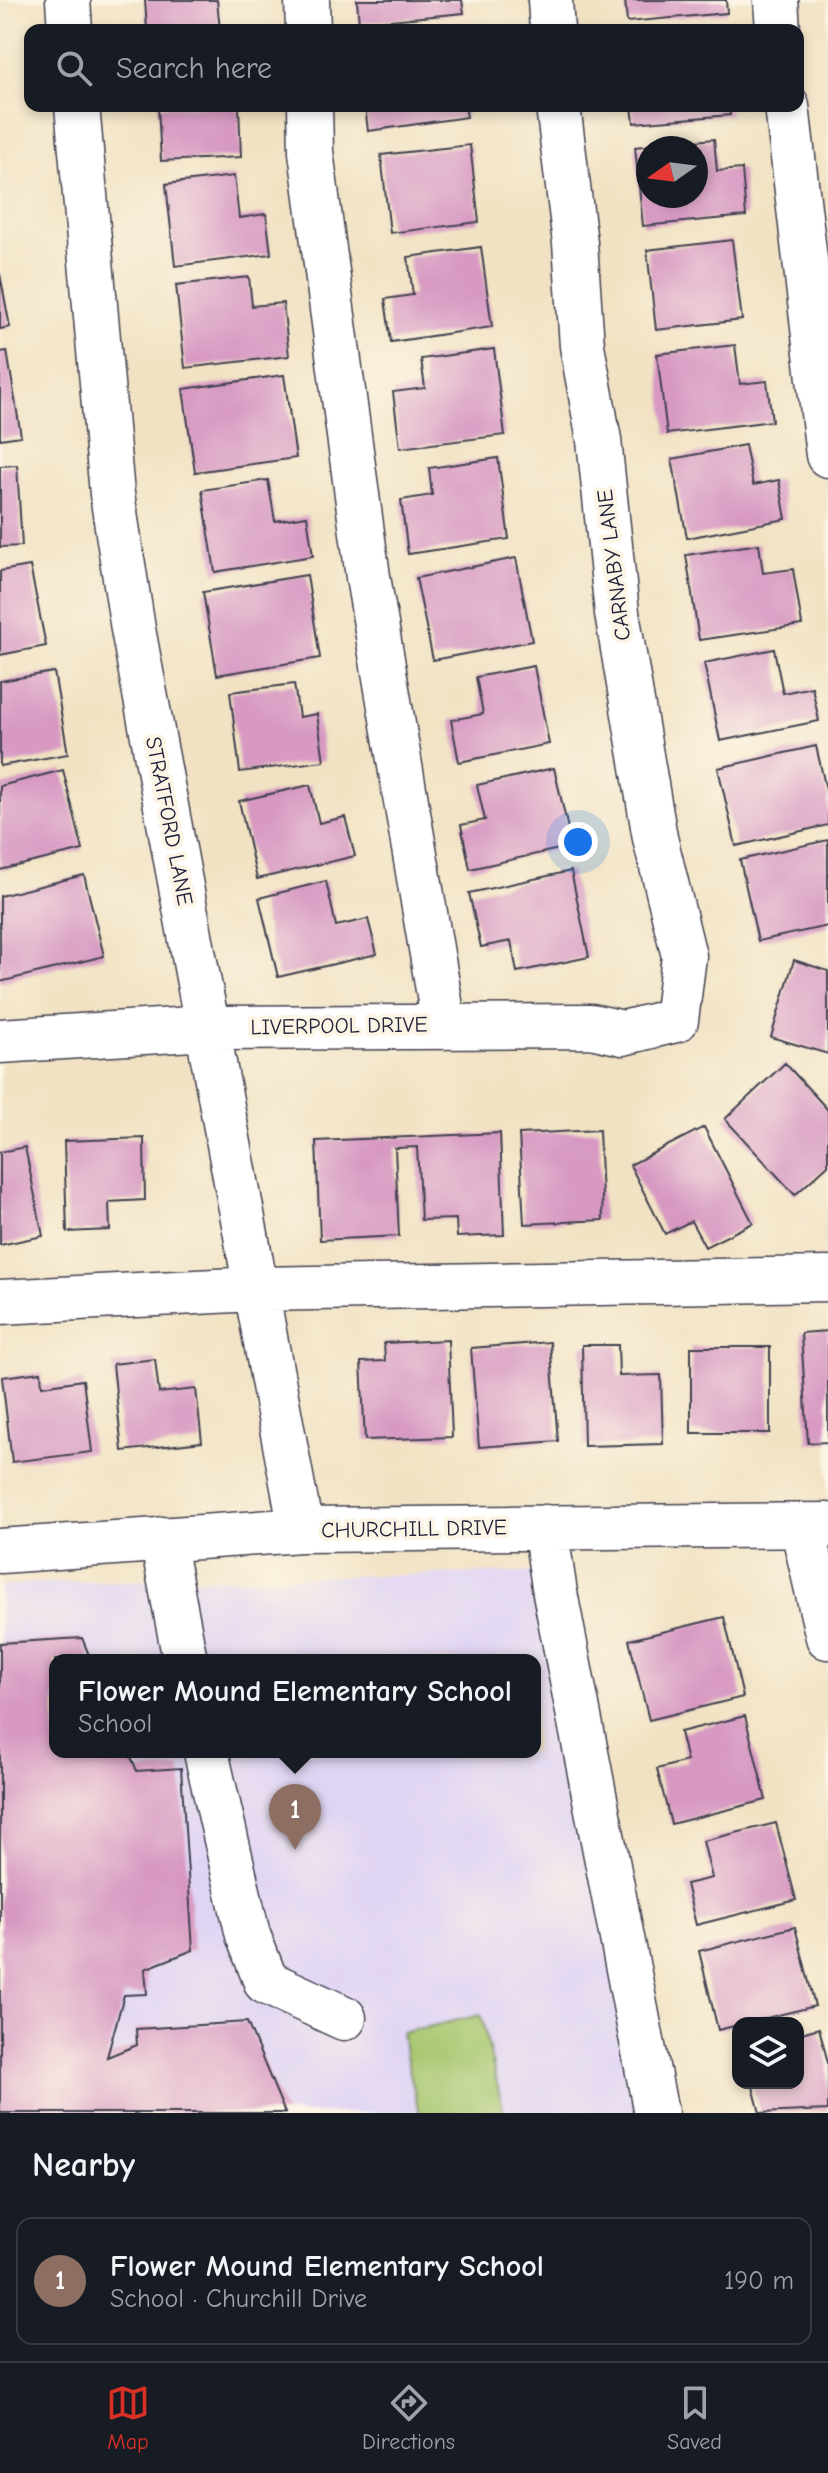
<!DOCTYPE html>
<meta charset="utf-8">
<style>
body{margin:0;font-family:"Comic Neue",sans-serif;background:#242831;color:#f1f3f6}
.controls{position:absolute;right:24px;bottom:24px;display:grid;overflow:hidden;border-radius:16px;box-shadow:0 4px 12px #0003}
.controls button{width:72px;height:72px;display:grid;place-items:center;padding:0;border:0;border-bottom:2px solid #363941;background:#171b24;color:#f1f3f6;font:40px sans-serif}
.compass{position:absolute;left:636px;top:136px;width:72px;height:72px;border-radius:50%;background:#171b24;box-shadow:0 4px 12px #0003;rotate:256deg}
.you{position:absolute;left:578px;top:842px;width:28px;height:28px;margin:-20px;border:6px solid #fff;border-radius:50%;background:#1a73e8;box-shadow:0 0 0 12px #1a73e833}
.badge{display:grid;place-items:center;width:52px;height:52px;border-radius:50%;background:#d93025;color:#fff;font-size:26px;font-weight:700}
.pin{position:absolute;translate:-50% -66px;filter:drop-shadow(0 2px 4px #0008)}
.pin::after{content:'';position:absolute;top:42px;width:28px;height:24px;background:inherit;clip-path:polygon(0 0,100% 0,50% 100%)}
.popup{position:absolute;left:49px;top:1654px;width:492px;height:104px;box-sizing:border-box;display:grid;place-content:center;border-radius:16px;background:#171b24;filter:drop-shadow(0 2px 6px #0005);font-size:26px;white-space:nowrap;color:#9ea1a6}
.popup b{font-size:30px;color:#f1f3f6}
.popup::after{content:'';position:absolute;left:50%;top:100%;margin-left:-16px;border:16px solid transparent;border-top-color:#171b24}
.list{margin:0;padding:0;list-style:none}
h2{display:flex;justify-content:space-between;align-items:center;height:104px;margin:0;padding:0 32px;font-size:34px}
h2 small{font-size:26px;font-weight:400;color:#9ea1a6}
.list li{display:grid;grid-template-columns:52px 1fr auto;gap:24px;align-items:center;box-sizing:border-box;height:128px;margin:0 16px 16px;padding:0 16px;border:2px solid #363941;border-radius:16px}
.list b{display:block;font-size:30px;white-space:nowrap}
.list p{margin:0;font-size:26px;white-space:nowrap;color:#9ea1a6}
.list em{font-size:26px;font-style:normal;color:#9ea1a6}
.icon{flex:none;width:44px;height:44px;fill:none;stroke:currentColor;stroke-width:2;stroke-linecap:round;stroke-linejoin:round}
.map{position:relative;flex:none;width:828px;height:2113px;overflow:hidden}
.search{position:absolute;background:#171b24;box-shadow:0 4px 12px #0003;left:24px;right:24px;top:24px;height:88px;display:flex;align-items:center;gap:20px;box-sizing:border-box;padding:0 28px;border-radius:16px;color:#9ea1a6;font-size:30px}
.sheet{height:248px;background:#171b24}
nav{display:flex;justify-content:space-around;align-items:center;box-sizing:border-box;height:112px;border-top:2px solid #363941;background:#171b24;font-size:22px;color:#9ea1a6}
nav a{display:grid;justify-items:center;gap:4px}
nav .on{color:#d93025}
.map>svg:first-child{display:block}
.built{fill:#e0d4f4;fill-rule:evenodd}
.garden{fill:#a7c76f;stroke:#647455;stroke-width:2}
.building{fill:#d799c2;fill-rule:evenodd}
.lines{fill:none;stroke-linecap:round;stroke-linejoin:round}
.minor-casing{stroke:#413f4f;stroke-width:47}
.minor{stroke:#fff;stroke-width:44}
.labels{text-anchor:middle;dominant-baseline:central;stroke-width:8;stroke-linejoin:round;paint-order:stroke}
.street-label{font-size:22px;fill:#22223b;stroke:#fcf5e5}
</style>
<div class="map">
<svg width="828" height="2113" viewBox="0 0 828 2113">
<rect width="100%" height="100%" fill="#fcf5e5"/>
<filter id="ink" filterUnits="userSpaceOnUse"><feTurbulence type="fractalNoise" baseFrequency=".0125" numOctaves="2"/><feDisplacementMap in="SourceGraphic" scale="16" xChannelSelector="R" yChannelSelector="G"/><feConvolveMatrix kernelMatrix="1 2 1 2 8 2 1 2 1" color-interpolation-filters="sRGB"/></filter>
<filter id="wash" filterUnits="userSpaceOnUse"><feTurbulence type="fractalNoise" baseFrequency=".006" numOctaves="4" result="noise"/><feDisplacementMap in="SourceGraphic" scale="32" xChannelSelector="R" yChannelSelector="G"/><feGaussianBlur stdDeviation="1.8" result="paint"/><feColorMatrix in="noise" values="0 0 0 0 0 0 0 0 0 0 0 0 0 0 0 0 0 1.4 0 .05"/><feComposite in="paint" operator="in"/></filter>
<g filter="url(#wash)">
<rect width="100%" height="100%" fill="#f1e2c3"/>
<path class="built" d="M 532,1572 L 644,2113 L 0,2113 L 0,1587 L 33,1583 ZM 55,1660 L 535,1660 L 535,1752 L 55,1752 Z"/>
<path class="garden" d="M 481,2015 L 504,2113 L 419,2113 L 401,2033 Z"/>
<g id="blocks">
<path class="building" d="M 145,0 L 217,0 L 220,30 L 147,30 Z
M 357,0 L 462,0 L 464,13 L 359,23 Z
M 625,0 L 726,0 L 727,13 L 627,22 Z
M 158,106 L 239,106 L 241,157 L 161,161 Z
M 365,106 L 465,106 L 467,117 L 368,131 Z
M 632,106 L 729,106 L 730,115 L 634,123 Z
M 714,139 L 717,171 L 742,169 L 746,216 L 643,226 L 635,147 ZM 648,148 L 696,148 L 696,196 L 648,196 Z
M 470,145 L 479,222 L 390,233 L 381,155 Z
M 234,176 L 239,218 L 266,214 L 271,254 L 175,266 L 166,184 Z
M 732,240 L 742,320 L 656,330 L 647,250 Z
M 481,247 L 492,327 L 391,342 L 385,299 L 413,295 L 408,257 Z
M 0,274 L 10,327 L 0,329 Z
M 249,277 L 252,306 L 283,303 L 289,356 L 185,368 L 176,285 Z
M 735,345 L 740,384 L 767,381 L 772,421 L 667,434 L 657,354 Z
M 494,349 L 505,435 L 400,448 L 393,392 L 425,388 L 421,359 Z
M 7,351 L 21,436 L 0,439 L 0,352 Z
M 284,375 L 296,458 L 195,472 L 183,389 Z
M 745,445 L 753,485 L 779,480 L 786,519 L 687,538 L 672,459 Z
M 498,458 L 509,539 L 408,554 L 401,500 L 432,495 L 429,468 Z
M 17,465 L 22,546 L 0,547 L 0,466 Z
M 268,480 L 275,521 L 307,516 L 313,556 L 215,572 L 202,490 Z
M 759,544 L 763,573 L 793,569 L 802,625 L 699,640 L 686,555 Z
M 516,558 L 532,641 L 433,660 L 416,578 Z
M 30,566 L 46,646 L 0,655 L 0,571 Z
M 307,575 L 320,658 L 217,675 L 203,592 Z
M 774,649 L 783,693 L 812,687 L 819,721 L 720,741 L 704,663 Z
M 534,666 L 549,744 L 459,762 L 451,720 L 483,714 L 476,677 Z
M 54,672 L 68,754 L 0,766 L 0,681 Z
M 294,684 L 299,717 L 317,714 L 324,761 L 240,772 L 230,692 Z
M 816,746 L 828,798 L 828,825 L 736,846 L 718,768 Z
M 554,768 L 572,846 L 470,869 L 461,825 L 485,820 L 477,785 Z
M 63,770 L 83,850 L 0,870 L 0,786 Z
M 310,785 L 319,823 L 345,817 L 355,856 L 257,879 L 239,801 Z
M 828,840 L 828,926 L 758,941 L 740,860 Z
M 571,871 L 589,957 L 517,972 L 511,941 L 481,947 L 469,893 Z
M 84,875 L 104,956 L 0,982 L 0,896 Z
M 326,881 L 336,926 L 368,919 L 377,954 L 278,977 L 259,898 Z
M 794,960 L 828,971 L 828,1054 L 771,1037 Z
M 785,1063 L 828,1110 L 828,1165 L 795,1195 L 725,1119 Z
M 704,1127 L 753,1223 L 705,1247 L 691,1221 L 665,1234 L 630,1165 Z
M 599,1130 L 603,1220 L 524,1224 L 519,1134 Z
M 500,1133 L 504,1235 L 457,1237 L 456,1219 L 421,1220 L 417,1147 L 395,1148 L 399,1236 L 320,1240 L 316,1141 Z
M 144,1138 L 145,1200 L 109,1202 L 110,1230 L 67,1232 L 64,1141 Z
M 25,1147 L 43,1236 L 0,1245 L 0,1152 Z
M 828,1331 L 828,1442 L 808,1443 L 801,1333 Z
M 448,1340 L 452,1437 L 365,1440 L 361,1362 L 385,1361 L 384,1343 Z
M 550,1342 L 558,1441 L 479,1447 L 471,1348 Z
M 582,1345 L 618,1345 L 619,1376 L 661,1375 L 663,1444 L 584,1446 Z
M 691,1347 L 770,1347 L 770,1433 L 691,1433 Z
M 155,1359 L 159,1393 L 196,1389 L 202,1442 L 122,1451 L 113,1364 Z
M 41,1372 L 42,1386 L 83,1380 L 92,1452 L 12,1462 L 2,1377 Z
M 724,1617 L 743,1697 L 649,1720 L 629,1640 Z
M 82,1638 L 91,1660 L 55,1660 L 55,1752 L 129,1752 L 137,1771 L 181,1768 L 193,1950 L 145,1969 L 147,1994 L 124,1995 L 107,2057 L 137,2045 L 136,2029 L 247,2022 L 285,2113 L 0,2113 L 0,1643 Z
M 745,1716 L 766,1800 L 671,1824 L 657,1769 L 687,1761 L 680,1732 Z
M 776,1823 L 796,1900 L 696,1925 L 686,1884 L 712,1878 L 703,1841 Z
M 795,1927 L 815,2006 L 718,2030 L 699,1951 Z
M 819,2028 L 828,2063 L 828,2110 L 760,2113 L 752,2083 L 798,2083 L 798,2034 Z"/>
</g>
</g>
<g filter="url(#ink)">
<use href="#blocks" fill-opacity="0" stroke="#413f4f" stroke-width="2"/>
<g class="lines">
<defs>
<path id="minor" d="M 68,0 L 70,30
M 307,0 L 308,30
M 550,0 L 552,30
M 776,0 L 778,30
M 77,106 L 112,494 L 133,629 L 301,1530
M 310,106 L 311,152 L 368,577 L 444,1025
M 787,106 L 828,455
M 0,1041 L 208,1028 L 591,1026 L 623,1033 L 676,1020 L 684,956 L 655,838 L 617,613 L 599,440 L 582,346 L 575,243 L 558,106
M 0,1302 L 255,1289 L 828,1279
M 802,1525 L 828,1637
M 545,1527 L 555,1593 L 656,2113
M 162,1539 L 185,1660
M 0,1551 L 301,1530 L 828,1525
M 206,1752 L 248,1935 L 266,1982 L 344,2018"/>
</defs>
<use href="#minor" class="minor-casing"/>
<use href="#minor" class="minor"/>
</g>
</g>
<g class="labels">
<g class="street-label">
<text transform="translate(614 565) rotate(-97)">CARNABY LANE</text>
<text transform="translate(169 821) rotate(79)">STRATFORD LANE</text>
<text transform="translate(339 1026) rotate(-1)">LIVERPOOL DRIVE</text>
<text transform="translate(414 1529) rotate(-1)">CHURCHILL DRIVE</text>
</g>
</g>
</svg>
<div class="controls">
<button><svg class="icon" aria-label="layers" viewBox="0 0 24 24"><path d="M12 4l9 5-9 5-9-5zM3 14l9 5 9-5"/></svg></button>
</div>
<svg class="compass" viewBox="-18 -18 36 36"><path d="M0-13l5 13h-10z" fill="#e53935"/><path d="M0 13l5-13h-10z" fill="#9ea1a6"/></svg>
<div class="you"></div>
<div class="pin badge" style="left:295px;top:1850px;background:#8d6e63">1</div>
<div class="popup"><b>Flower Mound Elementary School</b>School</div>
<div class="search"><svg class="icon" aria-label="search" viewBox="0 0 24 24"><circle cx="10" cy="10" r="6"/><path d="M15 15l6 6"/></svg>Search here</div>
</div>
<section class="sheet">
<h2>Nearby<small></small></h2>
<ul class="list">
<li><span class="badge" style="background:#8d6e63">1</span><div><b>Flower Mound Elementary School</b><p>School · Churchill Drive</p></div><em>190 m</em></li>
</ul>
</section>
<nav>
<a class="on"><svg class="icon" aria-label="map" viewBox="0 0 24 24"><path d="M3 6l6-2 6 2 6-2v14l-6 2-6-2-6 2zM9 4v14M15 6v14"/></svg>Map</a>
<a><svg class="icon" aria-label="directions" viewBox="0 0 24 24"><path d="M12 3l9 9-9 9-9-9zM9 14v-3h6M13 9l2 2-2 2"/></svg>Directions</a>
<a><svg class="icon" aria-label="saved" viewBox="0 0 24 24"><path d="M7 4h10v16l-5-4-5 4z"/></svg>Saved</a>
</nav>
